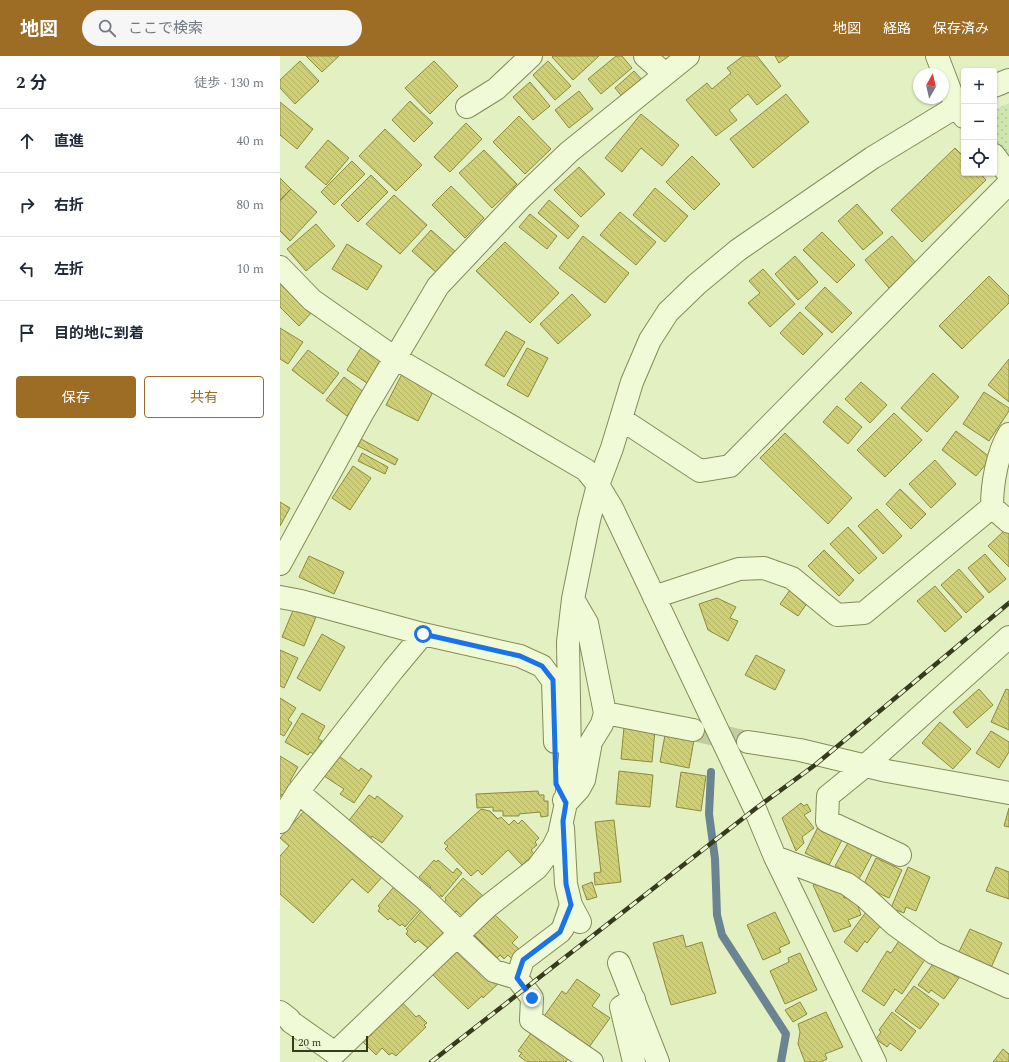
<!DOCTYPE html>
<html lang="ja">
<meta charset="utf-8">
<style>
body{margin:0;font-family:Spectral,"Noto Sans JP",serif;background:#f6f6f7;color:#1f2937}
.controls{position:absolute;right:12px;top:12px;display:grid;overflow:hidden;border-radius:4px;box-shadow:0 1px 3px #0004}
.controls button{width:36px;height:36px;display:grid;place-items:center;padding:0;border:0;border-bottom:1px solid #e0e1e3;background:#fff;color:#1f2937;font:20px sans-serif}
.compass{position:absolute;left:633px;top:12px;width:36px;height:36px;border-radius:50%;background:#fff;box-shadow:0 1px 3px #0004;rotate:8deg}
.scale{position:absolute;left:12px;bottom:10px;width:76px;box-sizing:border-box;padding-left:4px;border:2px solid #383a1d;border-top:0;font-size:11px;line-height:14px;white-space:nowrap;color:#383a1d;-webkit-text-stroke:3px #ecf7d2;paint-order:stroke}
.stop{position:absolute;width:12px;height:12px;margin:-9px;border:3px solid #1a73e8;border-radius:50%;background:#fff}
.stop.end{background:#1a73e8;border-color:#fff;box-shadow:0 1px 4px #0008}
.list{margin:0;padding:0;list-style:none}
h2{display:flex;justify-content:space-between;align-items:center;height:52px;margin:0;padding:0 16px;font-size:17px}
h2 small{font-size:13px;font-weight:400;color:#747a83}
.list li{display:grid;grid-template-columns:26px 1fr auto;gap:12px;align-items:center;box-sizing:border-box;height:64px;padding:0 16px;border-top:1px solid #e0e1e3}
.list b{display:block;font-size:15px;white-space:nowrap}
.list em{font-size:13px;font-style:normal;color:#747a83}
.actions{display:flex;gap:8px;padding:12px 16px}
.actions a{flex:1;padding:9px 0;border:1px solid #9d6c25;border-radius:4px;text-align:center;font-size:14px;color:#9d6c25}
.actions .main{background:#9d6c25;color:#fff}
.icon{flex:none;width:22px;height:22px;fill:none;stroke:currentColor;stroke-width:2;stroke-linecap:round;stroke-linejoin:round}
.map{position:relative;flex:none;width:729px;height:1006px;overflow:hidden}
header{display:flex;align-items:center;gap:24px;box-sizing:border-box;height:56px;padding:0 20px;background:#9d6c25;color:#fff}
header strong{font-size:19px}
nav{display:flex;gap:22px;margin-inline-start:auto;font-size:14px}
.search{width:280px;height:36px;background:#f6f6f7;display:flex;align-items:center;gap:10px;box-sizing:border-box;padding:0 14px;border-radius:22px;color:#747a83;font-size:15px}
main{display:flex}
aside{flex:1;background:#fff}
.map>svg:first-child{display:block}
.farmland{fill:url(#farmland-dots)}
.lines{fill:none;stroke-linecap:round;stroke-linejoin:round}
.stream{stroke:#6b8491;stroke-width:8}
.building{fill:url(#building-back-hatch);stroke:#8b8b3d}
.minor-tunnel{stroke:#c1cca1;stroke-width:22;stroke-dasharray:22 11;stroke-linecap:butt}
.minor-casing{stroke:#858b58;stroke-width:24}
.minor{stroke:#f0fad6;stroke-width:22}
.rail-casing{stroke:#383a1d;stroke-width:4.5}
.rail{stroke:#ecf7d2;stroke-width:3;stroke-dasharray:9;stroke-linecap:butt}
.route{stroke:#1a73e8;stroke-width:5}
</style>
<header>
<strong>地図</strong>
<div class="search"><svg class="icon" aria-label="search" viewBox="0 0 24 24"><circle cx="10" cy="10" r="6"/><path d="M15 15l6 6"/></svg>ここで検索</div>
<nav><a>地図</a><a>経路</a><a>保存済み</a></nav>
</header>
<main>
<aside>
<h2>2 分<small>徒歩 · 130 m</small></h2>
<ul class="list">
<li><svg class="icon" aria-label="ahead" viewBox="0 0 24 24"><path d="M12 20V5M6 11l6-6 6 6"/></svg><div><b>直進</b></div><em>40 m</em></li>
<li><svg class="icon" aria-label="right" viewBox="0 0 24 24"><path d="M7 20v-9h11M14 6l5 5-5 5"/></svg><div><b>右折</b></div><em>80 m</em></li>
<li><svg class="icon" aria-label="left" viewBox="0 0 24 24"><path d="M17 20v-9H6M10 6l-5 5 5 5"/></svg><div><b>左折</b></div><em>10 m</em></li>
<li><svg class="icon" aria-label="arrive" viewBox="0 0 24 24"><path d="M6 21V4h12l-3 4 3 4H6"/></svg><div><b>目的地に到着</b></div></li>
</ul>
<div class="actions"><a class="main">保存</a><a>共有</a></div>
</aside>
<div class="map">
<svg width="729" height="1006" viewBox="0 0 729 1006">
<defs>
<pattern id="farmland-dots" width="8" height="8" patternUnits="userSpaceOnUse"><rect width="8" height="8" fill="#cee6af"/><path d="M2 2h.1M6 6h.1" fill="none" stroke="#b2c696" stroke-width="1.8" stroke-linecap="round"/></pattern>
<pattern id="building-back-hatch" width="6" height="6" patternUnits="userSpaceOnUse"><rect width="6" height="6" fill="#cfd076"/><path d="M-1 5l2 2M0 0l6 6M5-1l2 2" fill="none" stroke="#b2b366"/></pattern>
</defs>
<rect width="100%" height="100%" fill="#e3f0c2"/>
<path class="farmland" d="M 729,47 L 729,104 L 714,82 L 714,54 Z"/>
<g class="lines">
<path class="stream" d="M 431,716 L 429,758 L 435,803 L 437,859 L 442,879 L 506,978 L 501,1006"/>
</g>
<path class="building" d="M 26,0 L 59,0 L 42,16 Z
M 273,0 L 319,0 L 293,24 L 272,1 Z
M 336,0 L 342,0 L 352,12 L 321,38 L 308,23 Z
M 463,0 L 477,0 L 501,30 L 477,49 L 468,38 L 449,54 L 457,64 L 436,80 L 406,44 L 427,27 L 432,33 L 451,17 L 447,12 Z
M 495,0 L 509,0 L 499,7 Z
M 20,5 L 39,25 L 15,48 L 0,32 L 0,24 Z
M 154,5 L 178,30 L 150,58 L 125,32 Z
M 268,5 L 291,30 L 275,44 L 253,19 Z
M 354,15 L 364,26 L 344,43 L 335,32 Z
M 250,26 L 270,50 L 253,64 L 233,41 Z
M 299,35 L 313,53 L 289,72 L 275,54 Z
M 506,38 L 529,66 L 473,112 L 450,83 Z
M 130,45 L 153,67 L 134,86 L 112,64 Z
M 0,46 L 33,73 L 17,93 L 0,79 Z
M 361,58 L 399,89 L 382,110 L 361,92 L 342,116 L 325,102 Z
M 239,60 L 271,93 L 245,118 L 213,86 Z
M 186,67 L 202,83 L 170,116 L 154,101 Z
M 105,73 L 142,109 L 116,135 L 79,100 Z
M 48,84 L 69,102 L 46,129 L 25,111 Z
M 675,92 L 684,101 L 684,117 L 700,117 L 706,124 L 642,186 L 611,154 Z
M 204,94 L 237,128 L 212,152 L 179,117 Z
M 412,100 L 440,128 L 414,154 L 386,126 Z
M 72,105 L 85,118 L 54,149 L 41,136 Z
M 299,111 L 325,138 L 301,161 L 274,134 Z
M 91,119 L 108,136 L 78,166 L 61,149 Z
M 0,122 L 11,133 L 0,144 Z
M 171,130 L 204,162 L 185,182 L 152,149 Z
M 375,132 L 408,160 L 385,186 L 353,159 Z
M 11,133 L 37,156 L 10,185 L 0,175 L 0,145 Z
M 114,139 L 147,169 L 120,198 L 86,168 Z
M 269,144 L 299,170 L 288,183 L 258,157 Z
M 577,148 L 603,177 L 583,194 L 558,165 Z
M 340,156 L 376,186 L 356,209 L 320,179 Z
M 250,158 L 277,180 L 267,193 L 239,171 Z
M 36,168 L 55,190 L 26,215 L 7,193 Z
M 151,174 L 177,197 L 158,218 L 132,195 Z
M 542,176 L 575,209 L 557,227 L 523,194 Z
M 303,180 L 349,217 L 325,247 L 279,212 Z
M 612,180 L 637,208 L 609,232 L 585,204 Z
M 225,186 L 279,237 L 250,267 L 196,215 Z
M 67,188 L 102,210 L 87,234 L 52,213 Z
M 515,200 L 538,226 L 518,244 L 495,218 Z
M 483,213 L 515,248 L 490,271 L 468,247 L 480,237 L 469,225 Z
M 0,219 L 35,253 L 19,270 L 0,251 Z
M 709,220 L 729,240 L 729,247 L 682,293 L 659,270 Z
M 545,231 L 572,257 L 552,277 L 525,252 Z
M 292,238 L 311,259 L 278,288 L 260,268 Z
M 520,256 L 543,278 L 523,299 L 500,277 Z
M 0,272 L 23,286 L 8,308 L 0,303 Z
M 226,275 L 245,286 L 224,321 L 205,309 Z
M 84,287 L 108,302 L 90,329 L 67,314 Z
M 247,292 L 268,302 L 248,341 L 227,329 Z
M 28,294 L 59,317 L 43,338 L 12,314 Z
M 729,303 L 729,346 L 708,329 Z
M 123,316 L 155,332 L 138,365 L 106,349 Z
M 653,317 L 679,341 L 647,376 L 621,352 Z
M 64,321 L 85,337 L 67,360 L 46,344 Z
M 581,326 L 607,349 L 590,367 L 565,343 Z
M 704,336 L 729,352 L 729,355 L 709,385 L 683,368 Z
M 557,350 L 582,371 L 568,388 L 543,366 Z
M 614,357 L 642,384 L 605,421 L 577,394 Z
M 676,375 L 711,402 L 696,420 L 662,394 Z
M 505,377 L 572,442 L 548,468 L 480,402 Z
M 81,383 L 118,403 L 115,409 L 78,390 Z
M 82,397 L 108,411 L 105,418 L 78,405 Z
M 655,404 L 676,428 L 651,452 L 629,428 Z
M 73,410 L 91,422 L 70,454 L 52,442 Z
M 620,433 L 646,458 L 631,473 L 606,448 Z
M 0,446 L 10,452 L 0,470 Z
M 597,453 L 622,480 L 603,498 L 578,470 Z
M 568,471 L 597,502 L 579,518 L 550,488 Z
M 726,473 L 729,477 L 729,511 L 708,490 Z
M 544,494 L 574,524 L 559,540 L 528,510 Z
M 705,498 L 726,523 L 709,537 L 688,512 Z
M 29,500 L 64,516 L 54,538 L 19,521 Z
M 679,513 L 704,541 L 686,557 L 661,529 Z
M 655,530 L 682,561 L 665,576 L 637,545 Z
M 510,534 L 528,546 L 518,560 L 500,548 Z
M 437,542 L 456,551 L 450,562 L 458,565 L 448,585 L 428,574 L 419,548 Z
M 14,552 L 36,561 L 24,590 L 2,581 Z
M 42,578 L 65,591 L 40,635 L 17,622 Z
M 0,594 L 18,602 L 4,632 L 0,630 Z
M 476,599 L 505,614 L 495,634 L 465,619 Z
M 699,633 L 713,649 L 687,672 L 673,656 Z
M 726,633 L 729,634 L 729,674 L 711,666 Z
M 0,642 L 16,652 L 8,664 L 12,667 L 4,680 L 0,678 Z
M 22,657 L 45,670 L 38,683 L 42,685 L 34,698 L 30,696 L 28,699 L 5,686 Z
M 660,666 L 691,693 L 673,713 L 642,687 Z
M 344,671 L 375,674 L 372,706 L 341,703 Z
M 711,675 L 729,686 L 729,696 L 719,712 L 696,697 Z
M 385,679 L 414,684 L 409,712 L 380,706 Z
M 55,697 L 79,715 L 81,712 L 92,720 L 74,747 L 60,738 L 64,733 L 41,718 Z
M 0,700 L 18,711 L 10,725 L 13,727 L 6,740 L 2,738 L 0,741 Z
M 339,715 L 373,719 L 370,751 L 336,748 Z
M 401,716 L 426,720 L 421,755 L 396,751 Z
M 258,735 L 259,739 L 264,739 L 264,745 L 268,745 L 268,760 L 261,761 L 260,756 L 239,758 L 239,760 L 223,760 L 223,755 L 213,755 L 213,751 L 197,752 L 196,738 Z
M 89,739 L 95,743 L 97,740 L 123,760 L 102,787 L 92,780 L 90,784 L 67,767 Z
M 521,747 L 524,750 L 527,748 L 531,755 L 524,759 L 534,772 L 522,781 L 524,787 L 516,795 L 502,762 Z
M 729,752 L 729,771 L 724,770 Z
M 201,753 L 210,755 L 218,763 L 221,761 L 229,769 L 234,764 L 238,768 L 242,764 L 259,782 L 255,786 L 257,789 L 251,794 L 254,798 L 242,809 L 228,794 L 202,819 L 198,814 L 191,820 L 165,793 L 168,790 L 164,787 Z
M 25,754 L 103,820 L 88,837 L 72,823 L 33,867 L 0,838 L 0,800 L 9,790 L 0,782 Z
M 334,764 L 341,826 L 315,829 L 314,817 L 321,816 L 315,766 Z
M 538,771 L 562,784 L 549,809 L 525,797 Z
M 569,785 L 593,797 L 579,823 L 555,810 Z
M 596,802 L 622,814 L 609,842 L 583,830 Z
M 154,804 L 156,806 L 158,804 L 173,817 L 177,812 L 182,817 L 162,841 L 161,839 L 158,843 L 148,834 L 151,831 L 139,821 Z
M 628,811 L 650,821 L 636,855 L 626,851 L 624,857 L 611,852 Z
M 716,811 L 729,816 L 729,843 L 706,835 Z
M 183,822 L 203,840 L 198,846 L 187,864 L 176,855 L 174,857 L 163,848 L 166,844 L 165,842 Z
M 547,823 L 561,832 L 564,842 L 575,841 L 581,859 L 568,864 L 571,870 L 554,876 L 533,829 Z
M 312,826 L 317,841 L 307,844 L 302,830 Z
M 117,827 L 140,854 L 125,871 L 122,868 L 120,870 L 110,862 L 108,864 L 98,855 L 100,852 L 98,850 Z
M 145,851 L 167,873 L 149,893 L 138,884 L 135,887 L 126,878 L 128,875 L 126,873 Z
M 589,852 L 605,864 L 587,887 L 585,885 L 577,896 L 564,886 Z
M 495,856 L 510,887 L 499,892 L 501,896 L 483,904 L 467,869 Z
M 214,858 L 238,881 L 232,887 L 240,894 L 232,903 L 228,899 L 224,903 L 220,899 L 217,902 L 193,878 Z
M 690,873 L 722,887 L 710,914 L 677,900 Z
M 403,879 L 406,891 L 422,886 L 436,937 L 391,949 L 373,887 Z
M 622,880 L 646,902 L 622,938 L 615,933 L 604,950 L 582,935 L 607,895 L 611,897 Z
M 179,890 L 219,927 L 203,942 L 202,940 L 188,953 L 151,917 Z
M 520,897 L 537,934 L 505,948 L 490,915 L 509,906 L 508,902 Z
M 655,905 L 679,922 L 664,943 L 651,934 L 649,937 L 638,929 Z
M 297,923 L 320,939 L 312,950 L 330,962 L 307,994 L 262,963 L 282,935 L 286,938 Z
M 634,930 L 659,948 L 640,973 L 615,955 Z
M 121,945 L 136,961 L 139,959 L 147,967 L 144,969 L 146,971 L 116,1000 L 112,997 L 109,999 L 102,992 L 96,999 L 83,986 L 93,977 L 91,975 Z
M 520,946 L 527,958 L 513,966 L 505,954 Z
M 546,956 L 563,991 L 545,998 L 547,1003 L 541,1006 L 525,1006 L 518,988 L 520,976 L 518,968 Z
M 612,956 L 636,975 L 621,995 L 610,987 L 607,991 L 596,983 L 601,976 L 599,974 Z
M 254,973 L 290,1000 L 286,1006 L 247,1006 L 239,1000 L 242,997 L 238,995 Z
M 723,993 L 729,998 L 729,1006 L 713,1006 Z"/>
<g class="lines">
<path class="minor-tunnel" d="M 413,674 L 468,686"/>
<defs>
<path id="minor" d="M 365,0 L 385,18
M 657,0 L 676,50 L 684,61
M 714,30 L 729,24
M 187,51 L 216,33 L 251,0
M 714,99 L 729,119
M 0,211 L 32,244 L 115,302 L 306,414 L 318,429 L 332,452 L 475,753 L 495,801 L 595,1006
M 341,363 L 420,415 L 450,410 L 729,127
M 729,378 C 717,398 712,428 712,451 L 729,466
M 0,508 L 83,356 L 158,230 L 242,141 L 289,96 L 408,0
M 0,541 L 21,545 L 143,578 L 240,600 L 262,610 L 273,625 L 275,686
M 374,541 L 459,513 L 484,512 L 512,522 L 557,559 L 584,557 L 712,451
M 325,657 L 413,674
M 468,686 L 520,694 L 607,715 L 729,737
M 18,736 L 145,843 L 180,877
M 284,744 L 286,747 L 299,733 L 304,724 L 311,686 L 322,668 L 325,657 L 307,567 L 293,543
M 0,766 L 18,736 L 113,614 L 143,578
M 283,772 L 286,828 L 291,849 L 300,866
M 620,799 L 547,765 L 548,740 L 585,710 L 729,581
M 495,801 L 567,828 L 585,841 L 614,868 L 654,897 L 729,931
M 177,880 L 214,915 L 237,922 L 252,942 L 251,964 L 312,1006
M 339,907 L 378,1006
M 237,922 L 243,904 L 280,876 L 283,872 L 291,849
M 354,943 L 341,951 L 354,1006
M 0,956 L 9,963 L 11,966 L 55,997 L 207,851 L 257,812 L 273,791 L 279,779 L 286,747 L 290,700 L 288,586 L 293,543 L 309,464 L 318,429 L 332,392 L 352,326 L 370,284 L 388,256 L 417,228 L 458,194 L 592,102 L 684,46"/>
</defs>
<use href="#minor" class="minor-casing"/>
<use href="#minor" class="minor"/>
<defs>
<path id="rail" d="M 151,1006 L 475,753 L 535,709 L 729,547"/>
</defs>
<use href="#rail" class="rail-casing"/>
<use href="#rail" class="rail"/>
</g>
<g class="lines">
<path class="route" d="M 143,578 L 240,600 L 262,610 L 273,624 L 276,728 L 286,747 L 283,765 L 286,828 L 291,849 L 280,876 L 243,904 L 237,922 L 252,942"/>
</g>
</svg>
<div class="controls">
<button>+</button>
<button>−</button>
<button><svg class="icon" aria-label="locate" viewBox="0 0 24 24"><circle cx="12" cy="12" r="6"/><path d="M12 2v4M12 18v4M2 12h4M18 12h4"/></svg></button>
</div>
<svg class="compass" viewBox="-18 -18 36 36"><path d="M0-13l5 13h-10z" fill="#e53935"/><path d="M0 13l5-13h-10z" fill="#747a83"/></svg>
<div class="scale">20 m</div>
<div class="stop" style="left:143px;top:578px"></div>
<div class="stop end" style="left:252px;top:942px"></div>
</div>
</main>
